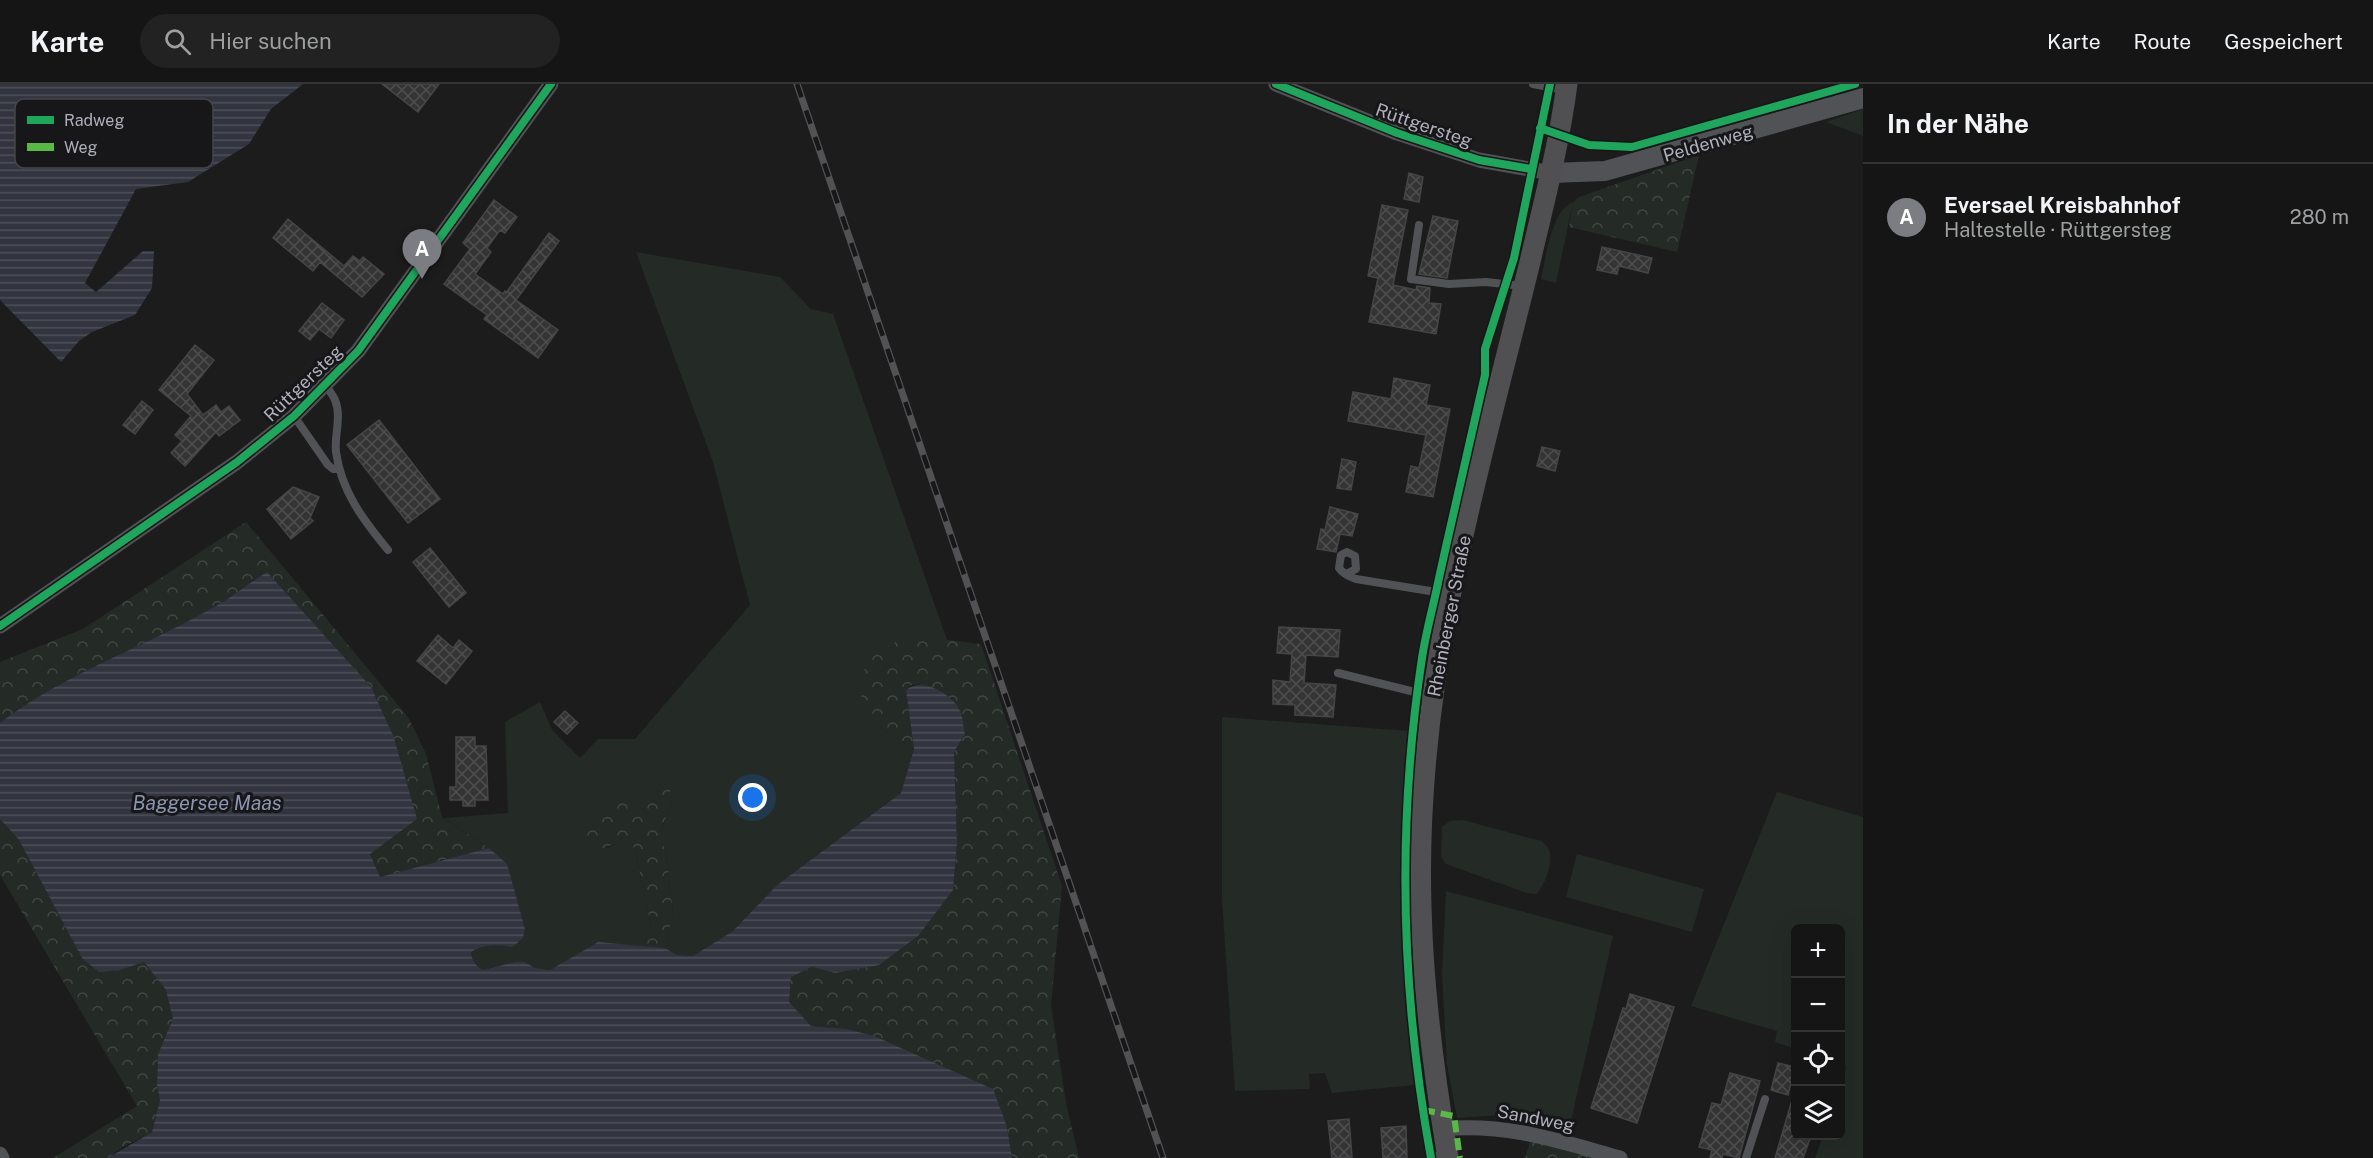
<!DOCTYPE html>
<html lang="de">
<meta charset="utf-8">
<style>
body{margin:0;font-family:"Public Sans",sans-serif;background:#222;color:#f1f3f6}
.controls{position:absolute;right:18px;bottom:18px;display:grid;overflow:hidden;border-radius:9px;box-shadow:0 6px 24px #0002}
.controls button{width:54px;height:54px;display:grid;place-items:center;padding:0;border:0;border-bottom:2px solid #343434;background:#151515;color:#f1f3f6;font:30px sans-serif}
.you{position:absolute;left:753px;top:714px;width:21px;height:21px;margin:-15px;border:4px solid #fff;border-radius:50%;background:#1a73e8;box-shadow:0 0 0 9px #1a73e833}
.badge{display:grid;place-items:center;width:39px;height:39px;border-radius:50%;background:#7c7c83;color:#fff;font-size:20px;font-weight:700}
.pin{position:absolute;translate:-50% -50px;filter:drop-shadow(0 2px 3px #0008)}
.pin::after{content:'';position:absolute;top:32px;width:21px;height:18px;background:inherit;clip-path:polygon(0 0,100% 0,50% 100%)}
.list{margin:0;padding:0;list-style:none}
h2{display:flex;justify-content:space-between;align-items:center;height:78px;margin:0;padding:0 24px;font-size:26px}
h2 small{font-size:20px;font-weight:400;color:#9d9fa0}
.list li{display:grid;grid-template-columns:39px 1fr auto;gap:18px;align-items:center;box-sizing:border-box;height:108px;padding:0 24px;border-top:2px solid #343434}
.list b{display:block;font-size:22px;white-space:nowrap}
.list p{margin:0;font-size:20px;white-space:nowrap;color:#9d9fa0}
.list em{font-size:20px;font-style:normal;color:#9d9fa0}
.icon{flex:none;width:33px;height:33px;fill:none;stroke:currentColor;stroke-width:2;stroke-linecap:round;stroke-linejoin:round}
.map{position:relative;flex:none;width:1863px;height:1074px;overflow:hidden}
header{display:flex;align-items:center;gap:36px;box-sizing:border-box;height:84px;padding:0 30px;background:#151515;border-bottom:2px solid #343434}
header strong{font-size:28px}
nav{display:flex;gap:33px;margin-inline-start:auto;font-size:21px}
.search{width:420px;height:54px;background:#222;display:flex;align-items:center;gap:15px;box-sizing:border-box;padding:0 21px;border-radius:33px;color:#9d9fa0;font-size:22px}
main{display:flex}
aside{flex:1;background:#151515}
.map>svg:first-child{display:block}
.grass{fill:#242b26}
.forest{fill:url(#forest-crowns)}
.water{fill:url(#water-rules)}
.building{fill:url(#building-cross-hatch);stroke:#454548;stroke-width:1.5}
.lines{fill:none;stroke-linecap:round;stroke-linejoin:round}
.service{stroke:#515255;stroke-width:8}
.minor{stroke:#515255;stroke-width:15}
.tertiary{stroke:#515255;stroke-width:20}
.secondary{stroke:#505052;stroke-width:21}
.rail-casing{stroke:#525255;stroke-width:7}
.rail{stroke:#171618;stroke-width:4.5;stroke-dasharray:14;stroke-linecap:butt}
.quiet{stroke:#58b947;stroke-width:6;stroke-dasharray:12 6;stroke-linecap:butt}
.cycleway-casing{stroke:#171618;stroke-width:11}
.cycleway{stroke:#20a55d;stroke-width:8}
.labels{text-anchor:middle;dominant-baseline:central;stroke-width:6;stroke-linejoin:round;paint-order:stroke}
.street-label{font-size:18px;fill:#afb0bb;stroke:#171618}
.water-label{font-size:20px;font-style:italic;fill:#8b95b1;stroke:#171618}
.key{fill:#171618;stroke:#454449;stroke-width:1.5}
.key-label{font-size:16px;fill:#afb0bb}
</style>
<header>
<strong>Karte</strong>
<div class="search"><svg class="icon" aria-label="search" viewBox="0 0 24 24"><circle cx="10" cy="10" r="6"/><path d="M15 15l6 6"/></svg>Hier suchen</div>
<nav><a>Karte</a><a>Route</a><a>Gespeichert</a></nav>
</header>
<main>
<div class="map">
<svg width="1863" height="1074" viewBox="0 0 1863 1074">
<defs>
<pattern id="forest-crowns" width="20" height="18" patternUnits="userSpaceOnUse" patternTransform="scale(1.5)"><rect width="20" height="18" fill="#242b26"/><path d="M2 6a3 3 0 1 1 6 0M12 15a3 3 0 1 1 6 0" fill="none" stroke="#414744"/></pattern>
<pattern id="water-rules" width="6" height="5" patternUnits="userSpaceOnUse" patternTransform="scale(1.5)"><rect width="6" height="5" fill="#32353f"/><path d="M0 2.5h6" fill="none" stroke="#4d5059"/></pattern>
<pattern id="building-cross-hatch" width="8" height="8" patternUnits="userSpaceOnUse" patternTransform="scale(1.5)"><rect width="8" height="8" fill="#343434"/><path d="M0 0l8 8M0 8l8-8" fill="none" stroke="#4f4f4f"/></pattern>
</defs>
<rect width="100%" height="100%" fill="#1c1c1c"/>
<path class="grass" d="M 1863,25 L 1863,52 L 1826,38 Z
M 1573,118 L 1556,199 L 1541,195 C 1546,174 1551,126 1573,118 Z
M 636,168 L 780,193 L 811,225 L 833,230 L 947,556 L 901,555 L 859,630 L 914,665 L 901,709 L 777,801 L 733,847 L 693,872 L 677,871 L 665,864 L 673,829 L 666,769 L 659,749 L 672,721 L 668,702 L 589,730 L 607,764 L 621,758 L 631,758 L 635,766 L 651,843 L 642,862 L 598,858 L 550,886 L 535,884 L 525,878 L 515,878 L 483,886 C 475,881 472,877 471,868 C 484,860 498,861 513,863 L 523,854 L 525,845 L 517,817 L 489,764 L 444,734 L 508,729 L 505,638 L 540,618 L 552,646 L 580,674 L 598,655 L 635,655 L 750,521 L 713,378 Z
M 1222,633 L 1409,647 C 1397,766 1402,883 1414,1001 L 1332,1009 L 1325,989 L 1309,990 L 1310,1005 L 1235,1007 L 1222,815 Z
M 1777,708 L 1863,733 L 1863,1074 L 1815,1074 L 1823,1052 L 1840,1052 L 1841,999 L 1846,982 L 1840,980 L 1840,844 L 1796,844 L 1795,965 L 1775,958 L 1777,947 L 1691,922 Z
M 1463,736 L 1541,757 C 1542,757 1548,763 1548,764 C 1555,775 1545,802 1536,810 L 1527,809 L 1446,780 L 1441,772 L 1442,743 L 1450,737 Z
M 1577,770 L 1704,805 L 1692,848 L 1566,813 Z
M 1446,807 L 1613,852 L 1570,1041 L 1501,1031 L 1457,1034 L 1447,981 L 1442,890 Z"/>
<path class="forest" d="M 1699,71 L 1677,168 L 1569,143 L 1573,118 L 1579,113 Z
M 246,438 L 408,633 L 426,670 L 442,733 L 489,764 L 380,793 L 370,770 L 267,488 C 246,502 227,517 205,528 C 137,566 62,591 0,639 L 0,578 L 83,545 Z
M 901,555 L 941,555 L 981,560 L 1062,802 L 1051,921 L 1066,1019 L 1079,1074 L 1012,1074 L 1007,1043 L 846,945 L 811,942 L 789,918 L 791,893 L 812,883 L 835,889 L 953,806 L 957,759 L 954,668 L 965,650 L 919,600 L 911,601 L 906,606 L 914,665 L 859,630 L 866,574 Z
M 669,701 L 672,721 L 659,749 L 666,769 L 673,829 L 665,864 L 642,862 L 651,843 L 635,766 L 631,758 C 617,757 605,765 591,767 L 583,758 L 580,744 L 589,730 Z
M 0,735 L 19,756 L 82,874 L 120,886 L 144,878 L 166,906 L 173,935 L 158,970 L 157,1001 L 160,1016 L 152,1048 L 123,1063 L 108,1074 L 53,1074 L 137,1022 L 0,791 Z
M 1533,1049 L 1608,1074 L 1525,1074 Z"/>
<path class="water" d="M 0,0 L 303,0 L 271,25 L 249,60 L 188,98 L 136,105 L 85,199 L 96,208 L 143,167 L 154,167 L 152,204 L 135,231 L 92,248 L 79,257 L 61,278 L 0,216 Z
M 267,488 L 371,603 L 394,654 L 417,735 L 370,770 L 380,793 L 489,764 L 507,780 L 525,845 L 523,854 L 513,863 C 498,861 484,860 471,868 C 472,877 475,881 483,886 L 515,878 L 525,878 L 535,884 L 550,886 L 598,858 L 665,864 L 677,871 L 693,872 L 733,847 L 777,801 L 901,709 L 914,665 L 906,606 C 921,592 953,610 960,627 C 963,634 963,643 965,650 L 954,668 L 957,759 L 953,806 L 918,852 L 879,881 L 835,889 L 812,883 L 791,893 L 789,918 L 811,942 L 846,945 L 874,952 L 993,1005 L 1007,1043 L 1012,1074 L 108,1074 L 152,1048 L 160,1016 L 157,1001 L 158,970 L 173,935 L 166,906 L 144,878 L 120,886 L 99,888 L 82,874 L 19,756 L 0,735 L 0,639 C 62,591 137,566 205,528 C 227,517 246,501 267,488 Z"/>
<path class="building" d="M 382,0 L 439,0 L 418,28 Z
M 1409,89 L 1423,93 L 1419,118 L 1404,115 Z
M 494,116 L 517,133 L 505,149 L 500,146 L 487,164 L 491,168 L 475,190 L 503,210 L 505,207 L 506,209 L 549,149 L 559,157 L 516,216 L 558,246 L 538,274 L 484,235 L 487,231 L 444,200 L 470,165 L 463,159 Z
M 1382,121 L 1408,126 L 1393,201 L 1416,206 L 1417,202 L 1430,204 L 1429,219 L 1441,220 L 1436,250 L 1369,238 L 1378,194 L 1368,192 Z
M 1433,132 L 1458,137 L 1447,194 L 1419,190 Z
M 288,135 L 344,182 L 353,172 L 360,177 L 363,173 L 384,190 L 362,213 L 320,178 L 313,187 L 273,154 Z
M 1602,163 L 1652,174 L 1648,189 L 1619,182 L 1617,190 L 1597,186 Z
M 322,219 L 344,236 L 331,254 L 319,245 L 310,256 L 299,247 Z
M 195,261 L 214,276 L 187,310 L 203,331 L 216,321 L 221,328 L 229,322 L 240,336 L 219,352 L 216,348 L 185,382 L 171,369 L 182,357 L 175,351 L 191,332 L 159,306 Z
M 1394,294 L 1430,301 L 1426,321 L 1450,325 L 1433,413 L 1406,408 L 1411,382 L 1419,384 L 1426,351 L 1348,337 L 1353,308 L 1391,315 Z
M 142,317 L 153,326 L 135,350 L 123,341 Z
M 379,336 L 440,415 L 408,439 L 347,361 Z
M 1542,363 L 1560,367 L 1555,387 L 1537,382 Z
M 1342,375 L 1356,378 L 1351,406 L 1337,404 Z
M 293,403 L 319,413 L 310,434 L 313,437 L 291,455 L 267,425 Z
M 1330,423 L 1358,430 L 1352,452 L 1340,450 L 1336,468 L 1317,465 L 1321,445 L 1325,446 Z
M 430,464 L 466,509 L 449,523 L 413,478 Z
M 1279,543 L 1340,546 L 1338,573 L 1306,571 L 1304,599 L 1336,601 L 1333,633 L 1295,631 L 1295,621 L 1273,620 L 1273,596 L 1290,598 L 1292,570 L 1277,569 Z
M 438,551 L 453,564 L 459,556 L 472,567 L 446,600 L 417,577 Z
M 565,627 L 578,639 L 567,650 L 554,638 Z
M 456,653 L 475,653 L 475,662 L 486,662 L 488,716 L 475,716 L 475,722 L 463,722 L 463,716 L 450,716 L 450,703 L 456,703 Z
M 1630,910 L 1674,923 L 1637,1039 L 1591,1024 L 1623,924 L 1626,925 Z
M 1778,979 L 1795,983 L 1788,1011 L 1771,1006 Z
M 1730,989 L 1760,997 L 1739,1074 L 1723,1070 L 1722,1074 L 1710,1074 L 1712,1066 L 1699,1063 L 1712,1019 L 1721,1021 Z
M 1792,1016 L 1796,1016 L 1796,1052 L 1811,1052 L 1803,1074 L 1775,1074 Z
M 1349,1035 L 1352,1073 L 1332,1074 L 1328,1037 Z
M 1406,1042 L 1407,1074 L 1383,1074 L 1381,1044 Z"/>
<g class="lines">
<path class="service" d="M 1533,0 L 1565,6
M 1419,141 L 1411,195 L 1449,200 L 1486,198 L 1522,202
M 325,300 C 328,305 333,311 335,316 C 342,332 334,352 336,368 C 341,407 364,437 388,466
M 294,332 L 328,381 L 333,385 L 339,385
M 1346,490 L 1356,485 L 1355,472 L 1347,468 L 1341,471 L 1339,484 C 1343,490 1349,492 1356,495 L 1430,507 L 1448,513
M 1338,589 L 1431,612
M 1429,1074 L 1445,1069
M 1746,1074 L 1765,1015"/>
<path class="minor" d="M 1276,0 L 1397,49 L 1479,76 L 1551,89
M 0,542 L 237,378 L 294,332 L 358,267 L 551,0
M 1443,1045 C 1507,1039 1559,1057 1620,1074
M 0,1070 L 2,1074"/>
<path class="tertiary" d="M 1551,89 L 1605,87 L 1863,14"/>
<path class="secondary" d="M 1448,1074 C 1434,991 1423,908 1421,823 C 1418,719 1429,615 1450,513 C 1472,402 1502,292 1529,182 C 1543,122 1559,62 1567,0"/>
<defs>
<path id="rail" d="M 797,0 L 1163,1074"/>
</defs>
<use href="#rail" class="rail-casing"/>
<use href="#rail" class="rail"/>
<path class="quiet" d="M 1423,1026 L 1454,1032 L 1460,1074"/>
<defs>
<path id="cycleway" d="M 1276,0 L 1397,49 L 1479,76 L 1531,85
M 1540,44 L 1589,61 L 1632,63 L 1855,0
M 0,542 L 237,378 L 294,332 L 358,267 L 551,0
M 1431,1074 C 1401,909 1397,739 1422,574 C 1426,547 1434,520 1439,494 C 1454,426 1470,358 1485,291 L 1485,265 L 1514,174 L 1550,0"/>
</defs>
<use href="#cycleway" class="cycleway-casing"/>
<use href="#cycleway" class="cycleway"/>
</g>
<g class="labels">
<g class="street-label">
<text transform="translate(1424 41) rotate(19)">Rüttgersteg</text>
<text transform="translate(1708 59) rotate(-16)">Peldenweg</text>
<text transform="translate(303 299) rotate(-44)">Rüttgersteg</text>
<text transform="translate(1449 532) rotate(-79)">Rheinberger Straße</text>
<text transform="translate(1536 1034) rotate(11)">Sandweg</text>
</g>
<g class="water-label">
<text x="207" y="719">Baggersee Maas</text>
</g>
</g>
<rect x="15" y="15" width="198" height="69" rx="9" class="key"/>
<rect x="27" y="32" width="27" height="8" fill="#20a55d"/>
<rect x="27" y="59" width="27" height="8" fill="#58b947"/>
<g class="key-label">
<text x="64" y="42">Radweg</text>
<text x="64" y="69">Weg</text>
</g>
</svg>
<div class="controls">
<button>+</button>
<button>−</button>
<button><svg class="icon" aria-label="locate" viewBox="0 0 24 24"><circle cx="12" cy="12" r="6"/><path d="M12 2v4M12 18v4M2 12h4M18 12h4"/></svg></button>
<button><svg class="icon" aria-label="layers" viewBox="0 0 24 24"><path d="M12 4l9 5-9 5-9-5zM3 14l9 5 9-5"/></svg></button>
</div>
<div class="you"></div>
<div class="pin badge" style="left:422px;top:195px">A</div>
</div>
<aside>
<h2>In der Nähe<small></small></h2>
<ul class="list">
<li><span class="badge">A</span><div><b>Eversael Kreisbahnhof</b><p>Haltestelle · Rüttgersteg</p></div><em>280 m</em></li>
</ul>
</aside>
</main>
